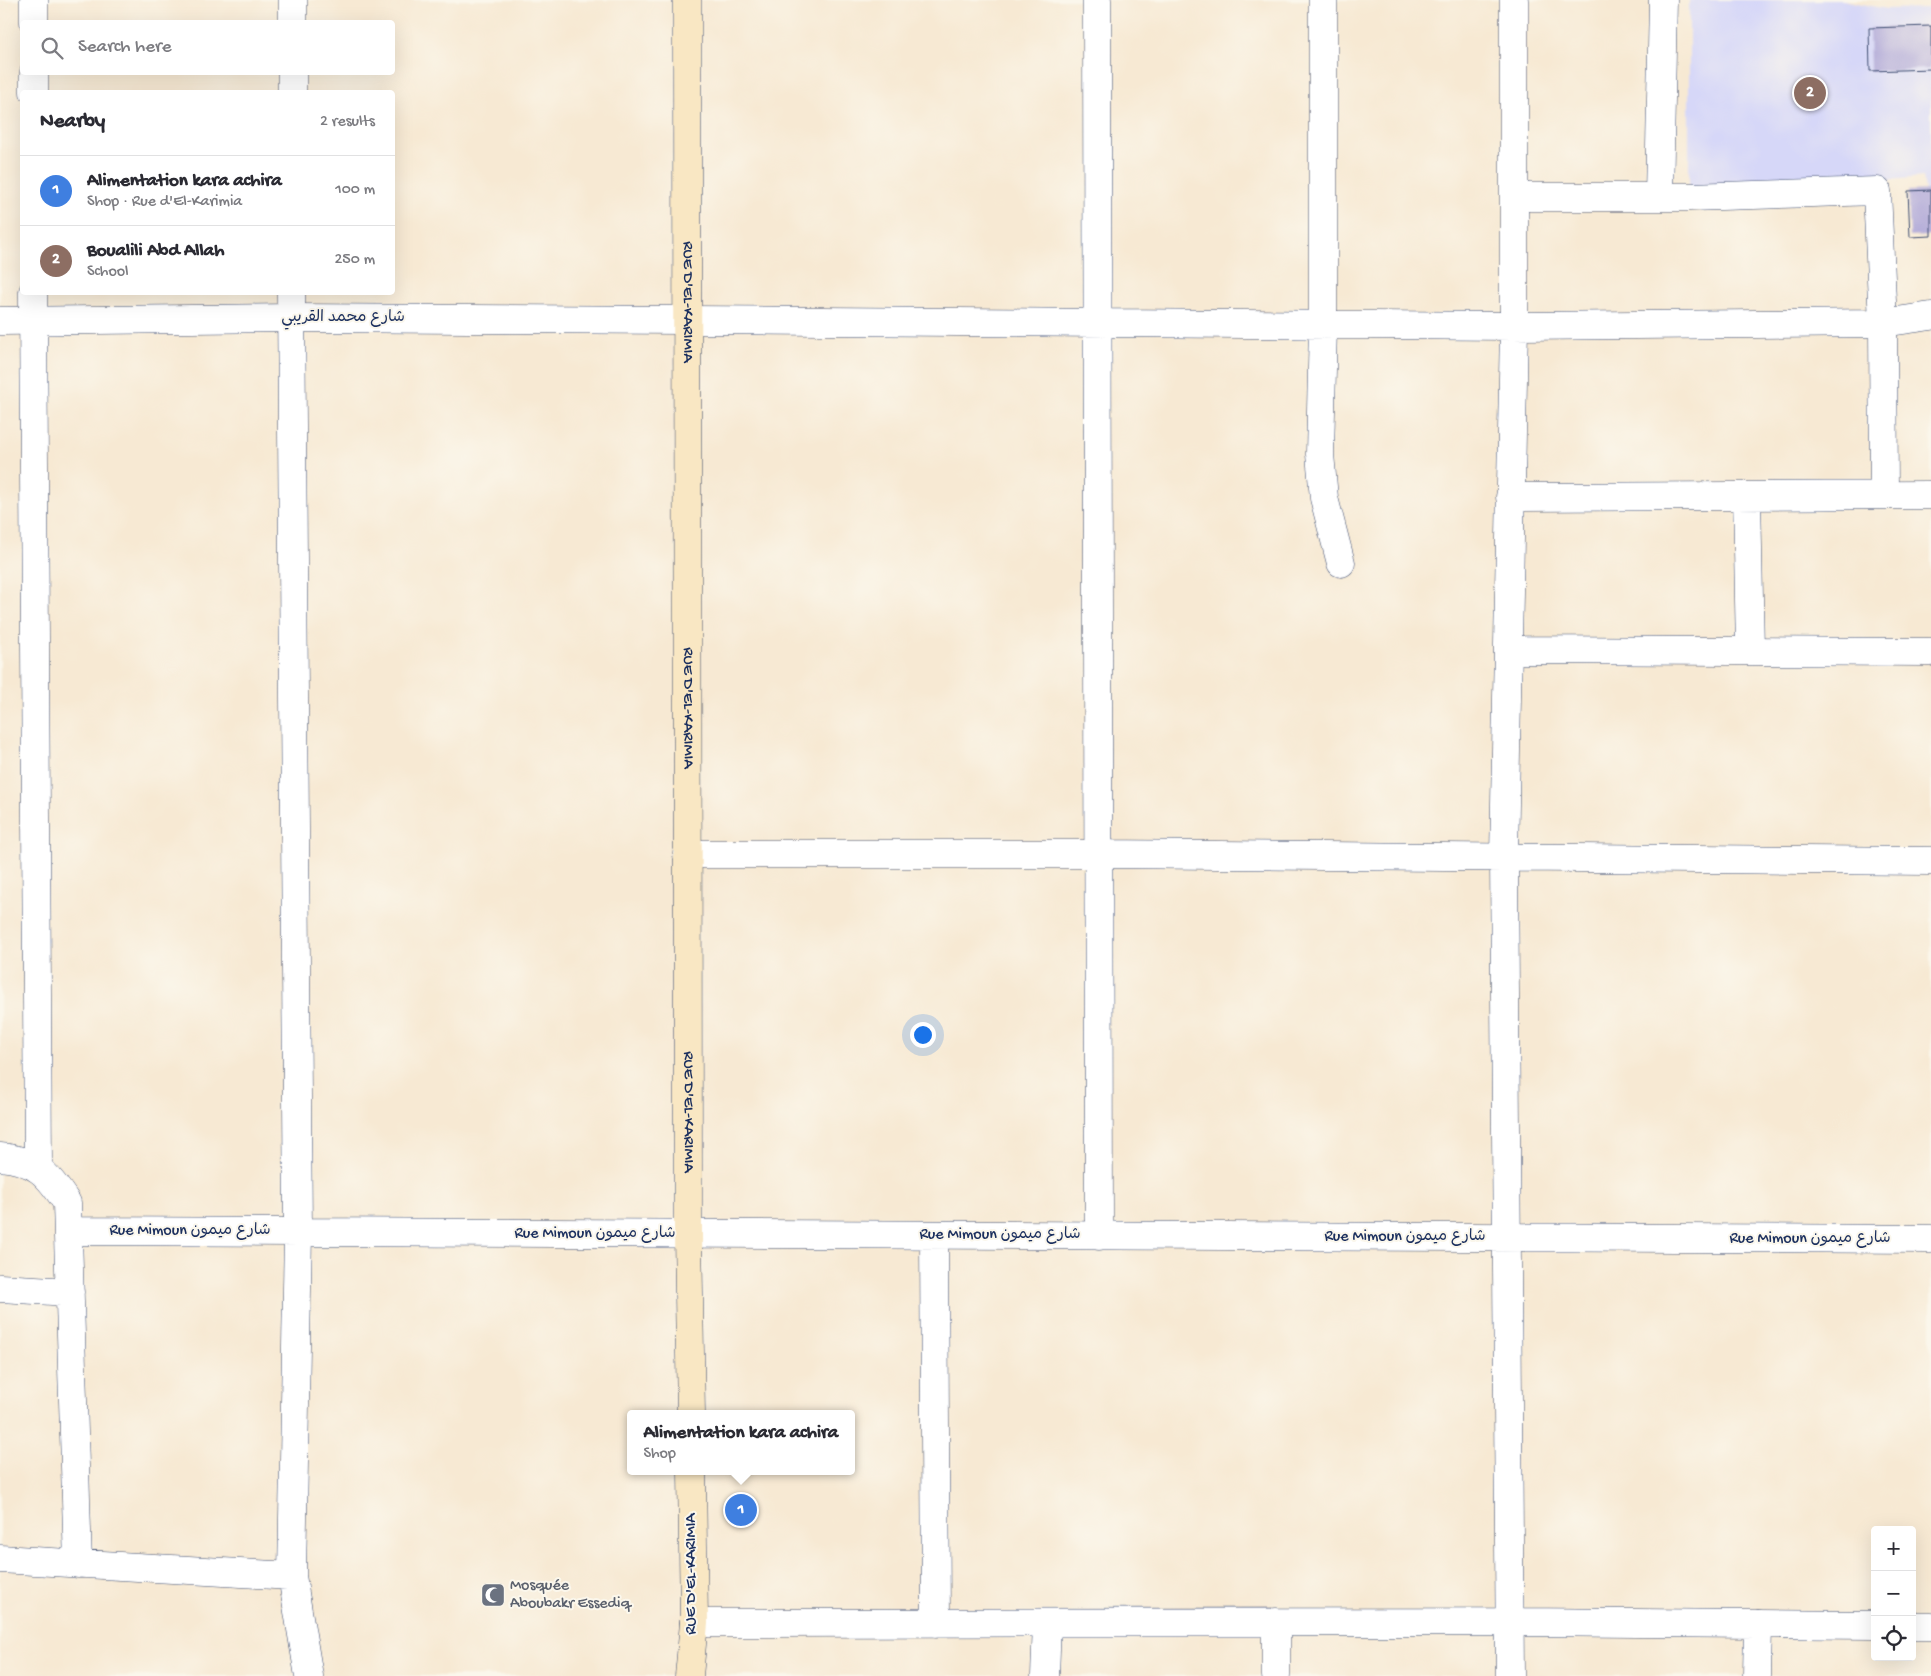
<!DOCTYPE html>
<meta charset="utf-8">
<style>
body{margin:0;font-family:"Gochi Hand","Playpen Sans Arabic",sans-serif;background:#f7f7f7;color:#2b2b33}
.controls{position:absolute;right:15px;bottom:15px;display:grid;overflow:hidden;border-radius:5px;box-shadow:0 5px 20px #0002}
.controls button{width:45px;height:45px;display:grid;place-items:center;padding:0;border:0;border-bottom:1px solid #e1e1e2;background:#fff;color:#2b2b33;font:25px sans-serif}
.you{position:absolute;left:922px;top:1034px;width:18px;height:18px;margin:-12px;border:4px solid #fff;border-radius:50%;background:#1a73e8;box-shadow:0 0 0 8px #1a73e833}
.badge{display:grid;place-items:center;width:32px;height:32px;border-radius:50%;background:#1f6fb2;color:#fff;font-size:16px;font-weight:700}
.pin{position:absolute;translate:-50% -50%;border:2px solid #fff;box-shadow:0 1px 5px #0006}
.popup{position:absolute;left:627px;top:1410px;width:228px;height:65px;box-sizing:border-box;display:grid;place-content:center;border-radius:5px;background:#fff;filter:drop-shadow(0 1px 4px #0005);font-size:16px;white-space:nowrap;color:#7c7c81}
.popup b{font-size:19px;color:#2b2b33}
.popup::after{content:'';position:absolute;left:50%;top:100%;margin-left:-10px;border:10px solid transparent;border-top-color:#fff}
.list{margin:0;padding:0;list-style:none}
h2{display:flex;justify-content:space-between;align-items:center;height:65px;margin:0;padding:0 20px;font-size:21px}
h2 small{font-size:16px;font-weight:400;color:#7c7c81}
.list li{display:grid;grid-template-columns:32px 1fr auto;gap:15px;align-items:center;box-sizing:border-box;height:70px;padding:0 20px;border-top:1px solid #e1e1e2}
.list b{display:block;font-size:19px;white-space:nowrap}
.list p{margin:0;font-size:16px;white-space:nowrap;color:#7c7c81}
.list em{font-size:16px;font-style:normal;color:#7c7c81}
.icon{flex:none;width:28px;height:28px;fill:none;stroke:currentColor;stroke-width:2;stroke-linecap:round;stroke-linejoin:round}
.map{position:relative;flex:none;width:1931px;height:1676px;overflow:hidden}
.search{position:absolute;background:#fff;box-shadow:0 5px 20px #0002;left:20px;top:20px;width:375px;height:55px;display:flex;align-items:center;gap:12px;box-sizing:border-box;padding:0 18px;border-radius:5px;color:#7c7c81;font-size:19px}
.panel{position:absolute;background:#fff;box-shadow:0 5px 20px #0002;left:20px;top:90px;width:375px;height:205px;border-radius:5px}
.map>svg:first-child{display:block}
.built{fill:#d6d7f8}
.building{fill:#a9a1d6}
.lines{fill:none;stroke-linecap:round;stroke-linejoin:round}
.minor-casing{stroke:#3c4b70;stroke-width:29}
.tertiary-casing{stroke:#3c4b70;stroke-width:29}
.secondary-casing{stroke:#3c4b70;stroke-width:29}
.minor{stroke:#fff;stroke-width:28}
.tertiary{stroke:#fff;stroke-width:28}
.secondary{stroke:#f9e7c3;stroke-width:28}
.labels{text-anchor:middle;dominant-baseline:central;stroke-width:4;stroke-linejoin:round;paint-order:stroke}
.street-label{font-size:16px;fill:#1b2f5e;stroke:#fbf7ec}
.worship-label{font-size:16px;fill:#5b616d;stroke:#fbf7ec;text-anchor:start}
</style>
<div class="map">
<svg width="1931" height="1676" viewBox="0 0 1931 1676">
<rect width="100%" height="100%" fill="#fbf7ec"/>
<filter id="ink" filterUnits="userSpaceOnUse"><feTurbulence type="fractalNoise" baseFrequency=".02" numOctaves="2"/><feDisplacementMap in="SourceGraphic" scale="10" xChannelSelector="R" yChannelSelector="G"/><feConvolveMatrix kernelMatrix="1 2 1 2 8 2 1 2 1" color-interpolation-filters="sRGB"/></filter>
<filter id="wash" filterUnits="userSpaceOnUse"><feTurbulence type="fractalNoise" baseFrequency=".0096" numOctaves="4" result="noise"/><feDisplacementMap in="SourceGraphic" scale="20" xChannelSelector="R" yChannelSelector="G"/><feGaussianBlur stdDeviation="1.12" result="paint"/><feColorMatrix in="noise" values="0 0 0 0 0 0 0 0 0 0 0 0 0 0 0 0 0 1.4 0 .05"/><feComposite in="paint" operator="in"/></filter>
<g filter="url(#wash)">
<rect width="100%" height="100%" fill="#f7e9d3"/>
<path class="built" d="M 1689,0 L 1843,0 L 1886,9 L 1931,8 L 1931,233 L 1923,177 L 1689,197 Z"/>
<g id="blocks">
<path class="building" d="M 1931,26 L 1931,69 L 1870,71 L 1869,28 Z
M 1931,190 L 1931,236 L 1910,237 L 1908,191 Z"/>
</g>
</g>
<g filter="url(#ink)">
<use href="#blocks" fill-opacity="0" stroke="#3c4b70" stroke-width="1"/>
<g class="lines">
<defs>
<path id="minor" d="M 1097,0 L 1099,1236
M 1323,0 L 1323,325 L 1320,454 L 1324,498 L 1341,563
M 34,22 L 34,0
M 293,22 L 293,0
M 34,92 L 34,72
M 292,92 L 292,72
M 1514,197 L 1689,197 L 1877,191 L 1883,323 L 1884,495
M 1659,197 L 1663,0
M 33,292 L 38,1168
M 291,292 L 298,1232 L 292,1576 L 309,1676
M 687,320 L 1514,326 L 1883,323 L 1931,316
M 1747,496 L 1750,650
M 1510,497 L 1931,495
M 1508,650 L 1931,652
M 687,854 L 1099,854 L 1931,861
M 0,1157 C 36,1160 48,1174 67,1203 L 78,1564
M 68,1231 L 1931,1239
M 934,1235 L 936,1623
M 0,1288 L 70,1292
M 0,1559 L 292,1576
M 1276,1622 L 1276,1676
M 694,1623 L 1509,1622 L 1875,1625
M 1912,1626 L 1931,1626
M 1045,1676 L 1047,1623
M 1510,1676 L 1504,857 L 1514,326 L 1514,0
M 1757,1676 L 1758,1624"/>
<path id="tertiary" d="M 0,321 L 291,318 L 687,320"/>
<g id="secondary">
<path id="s1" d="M 687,0 L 688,1234 L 691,1414"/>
<path d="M 689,1676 L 694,1623 L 692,1471"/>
</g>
</defs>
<use href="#minor" class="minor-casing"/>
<use href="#tertiary" class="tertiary-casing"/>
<use href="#secondary" class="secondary-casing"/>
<use href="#minor" class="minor"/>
<use href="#tertiary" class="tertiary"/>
<use href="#secondary" class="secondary"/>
</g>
</g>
<defs>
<symbol id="mosque-square" viewBox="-11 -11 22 22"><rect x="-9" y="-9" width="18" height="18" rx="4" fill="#6b7280" stroke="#fbf7ec"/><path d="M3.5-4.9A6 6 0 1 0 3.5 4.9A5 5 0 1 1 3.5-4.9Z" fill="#fff"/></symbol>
</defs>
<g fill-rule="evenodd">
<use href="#mosque-square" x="479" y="1581" width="28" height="28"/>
</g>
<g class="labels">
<g class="street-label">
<text stroke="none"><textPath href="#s1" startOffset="302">RUE D'EL-KARIMIA</textPath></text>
<text x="343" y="318">شارع محمد القريبي</text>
<text stroke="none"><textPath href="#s1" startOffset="708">RUE D'EL-KARIMIA</textPath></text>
<text stroke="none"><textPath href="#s1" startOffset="1112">RUE D'EL-KARIMIA</textPath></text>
<text x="190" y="1231">Rue Mimoun شارع ميمون</text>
<text x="595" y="1234">Rue Mimoun شارع ميمون</text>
<text x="1000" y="1235">Rue Mimoun شارع ميمون</text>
<text x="1405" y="1237">Rue Mimoun شارع ميمون</text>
<text x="1810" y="1239">Rue Mimoun شارع ميمون</text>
<text transform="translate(692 1574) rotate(-90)">RUE D'EL-KARIMIA</text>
</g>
<g class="worship-label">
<text x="510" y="1586">Mosquée<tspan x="510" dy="18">Aboubakr Essediq</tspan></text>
</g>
</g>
</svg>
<div class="controls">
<button>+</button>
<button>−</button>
<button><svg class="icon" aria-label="locate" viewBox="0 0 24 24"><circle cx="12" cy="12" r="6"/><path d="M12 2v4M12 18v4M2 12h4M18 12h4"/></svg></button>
</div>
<div class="you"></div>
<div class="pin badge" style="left:741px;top:1510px;background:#3f7fe0">1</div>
<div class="popup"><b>Alimentation kara achira</b>Shop</div>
<div class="pin badge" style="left:1810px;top:93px;background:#8d6e63">2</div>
<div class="search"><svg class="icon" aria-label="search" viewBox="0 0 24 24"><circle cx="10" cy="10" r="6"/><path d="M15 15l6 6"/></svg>Search here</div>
<section class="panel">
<h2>Nearby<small>2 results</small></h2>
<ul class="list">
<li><span class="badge" style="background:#3f7fe0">1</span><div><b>Alimentation kara achira</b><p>Shop · Rue d'El-Karimia</p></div><em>100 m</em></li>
<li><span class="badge" style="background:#8d6e63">2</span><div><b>Boualili Abd Allah</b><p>School</p></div><em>250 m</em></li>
</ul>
</section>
</div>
